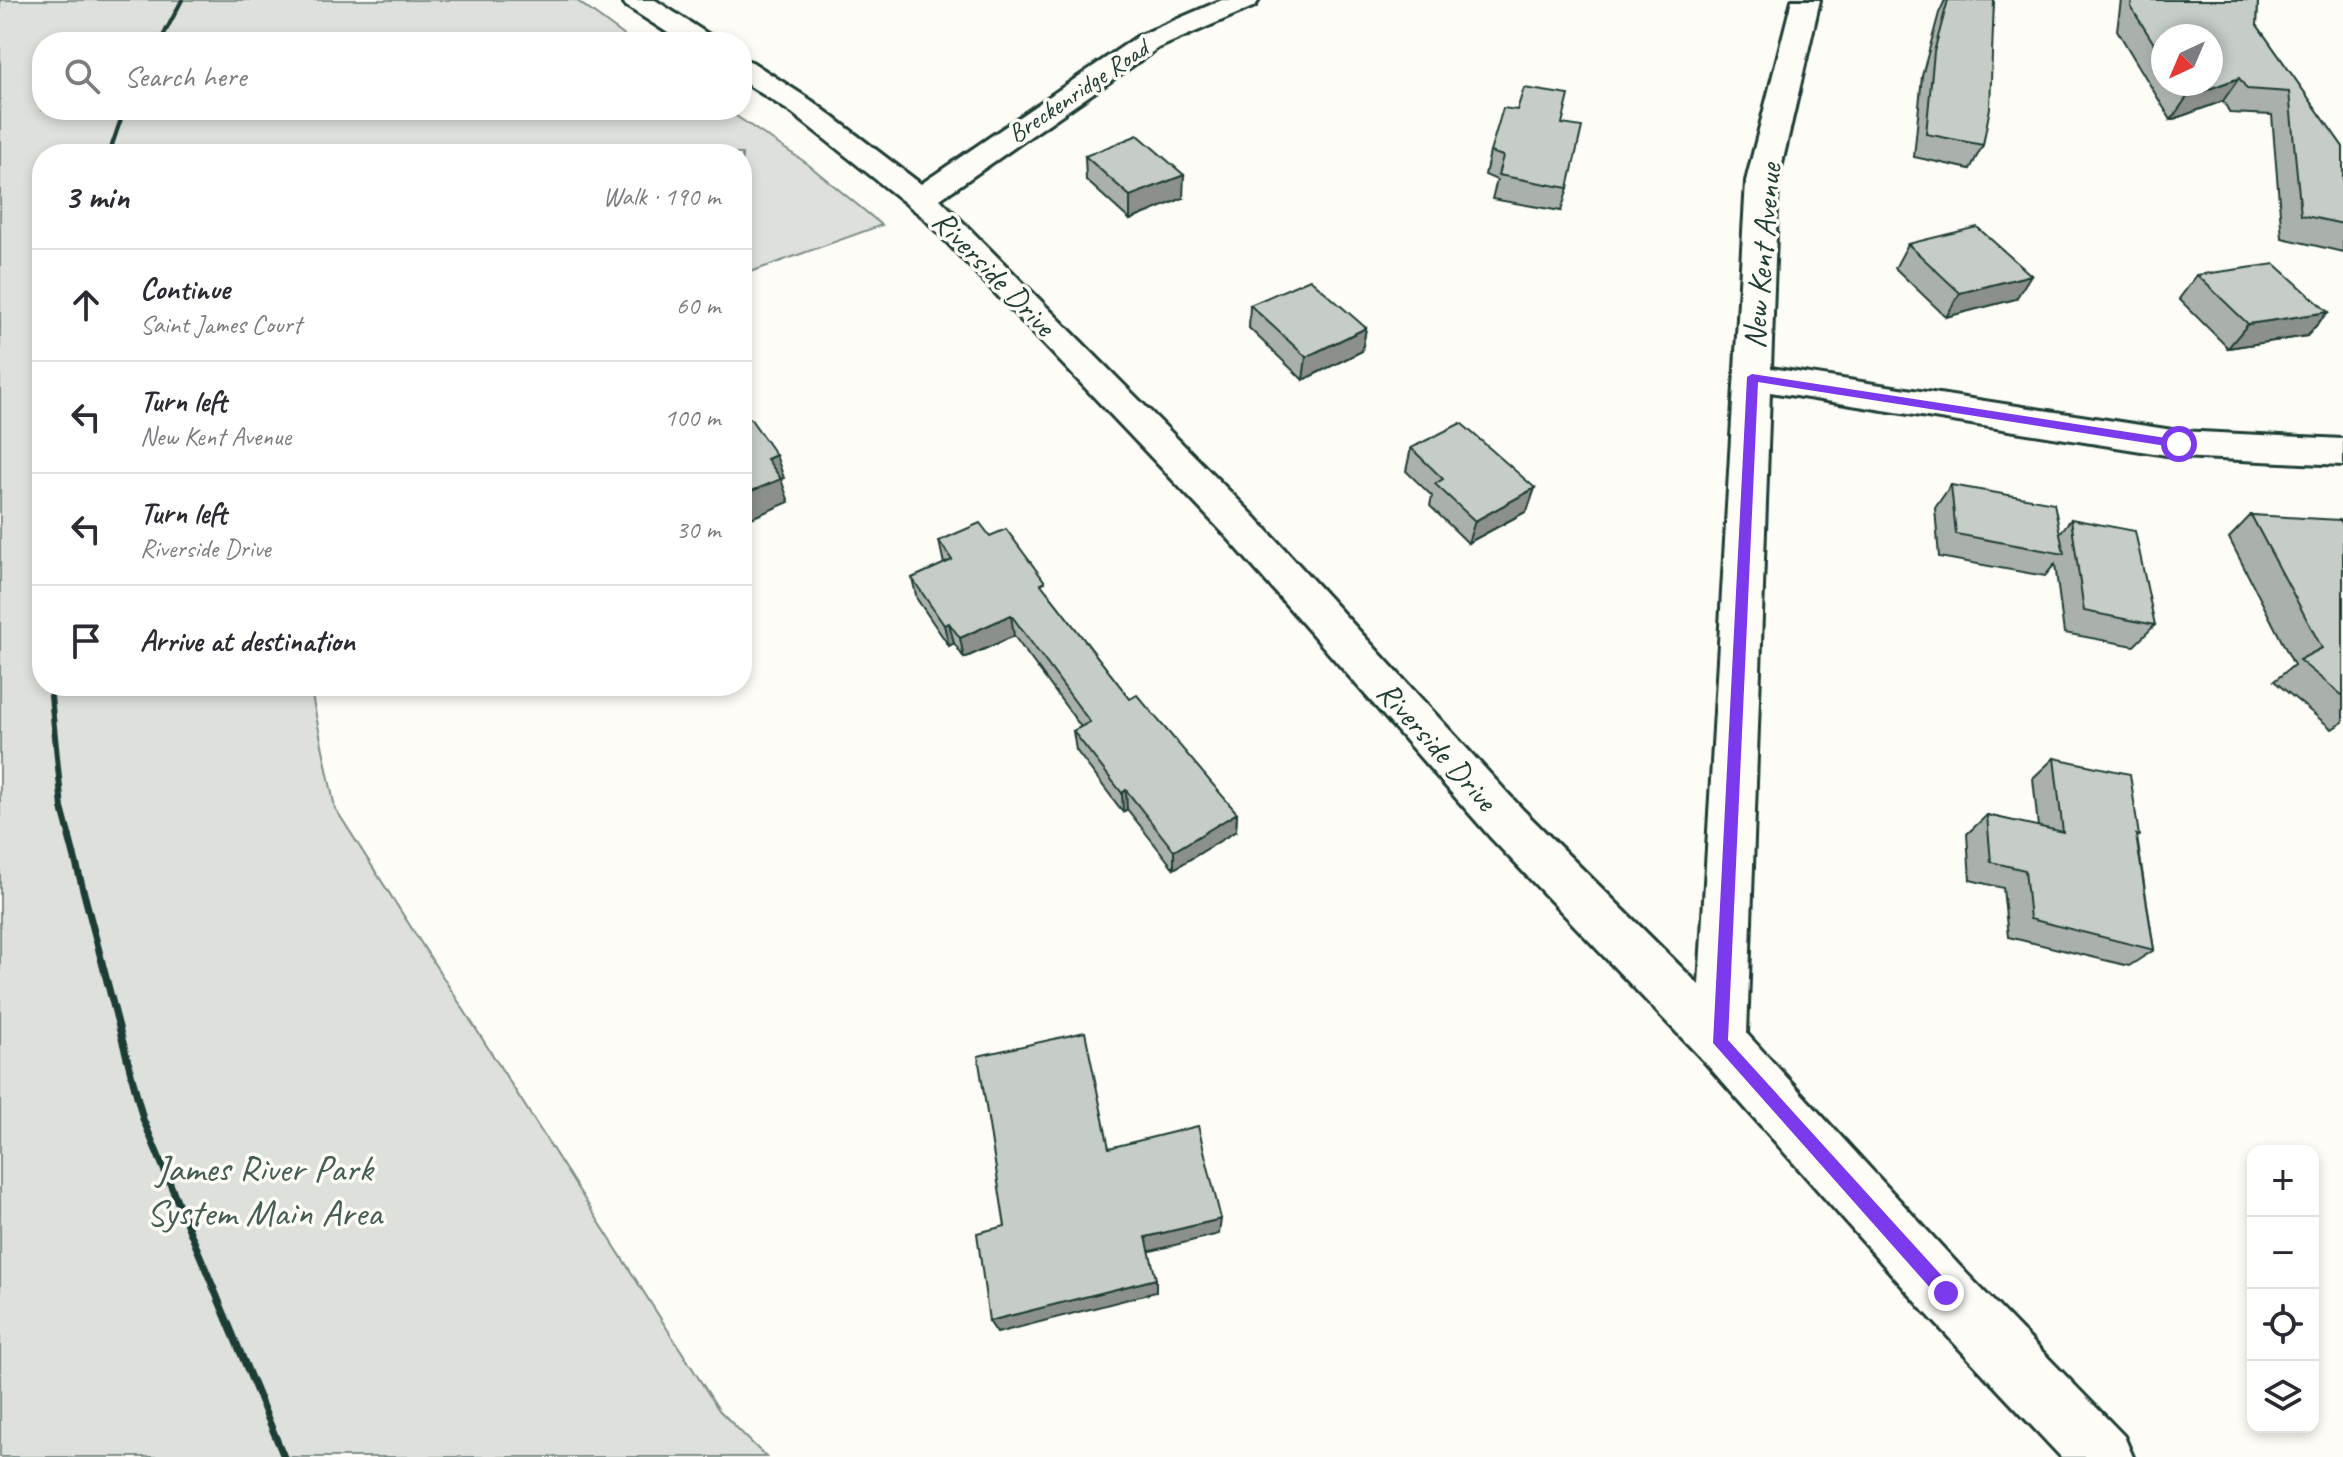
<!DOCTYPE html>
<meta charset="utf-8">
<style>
body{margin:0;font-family:Caveat,sans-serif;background:#f7f7f7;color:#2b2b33}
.controls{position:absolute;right:24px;bottom:24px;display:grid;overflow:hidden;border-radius:16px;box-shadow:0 4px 12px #0003}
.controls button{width:72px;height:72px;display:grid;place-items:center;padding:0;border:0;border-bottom:2px solid #e1e1e2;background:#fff;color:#2b2b33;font:40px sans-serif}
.compass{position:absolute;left:2151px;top:24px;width:72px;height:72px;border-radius:50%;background:#fff;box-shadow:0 4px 12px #0003;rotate:224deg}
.stop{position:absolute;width:24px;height:24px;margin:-18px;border:6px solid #7c3aed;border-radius:50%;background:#fff}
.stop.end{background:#7c3aed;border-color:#fff;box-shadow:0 2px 8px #0008}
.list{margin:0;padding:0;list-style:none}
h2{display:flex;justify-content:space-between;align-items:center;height:104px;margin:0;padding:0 32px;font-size:34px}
h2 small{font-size:26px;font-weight:400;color:#7c7c81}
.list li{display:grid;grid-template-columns:52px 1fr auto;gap:24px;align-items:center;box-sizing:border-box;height:112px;padding:0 32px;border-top:2px solid #e1e1e2}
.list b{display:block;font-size:30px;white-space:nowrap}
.list p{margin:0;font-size:26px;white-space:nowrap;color:#7c7c81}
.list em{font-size:26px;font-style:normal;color:#7c7c81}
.icon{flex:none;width:44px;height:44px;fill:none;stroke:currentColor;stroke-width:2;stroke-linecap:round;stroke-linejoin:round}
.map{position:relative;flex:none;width:2343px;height:1457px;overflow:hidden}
.search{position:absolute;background:#fff;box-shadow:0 4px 12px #0003;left:32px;top:32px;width:720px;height:88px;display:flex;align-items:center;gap:20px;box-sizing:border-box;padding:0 28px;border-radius:32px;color:#7c7c81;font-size:30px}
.panel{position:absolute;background:#fff;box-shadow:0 4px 12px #0003;left:32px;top:144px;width:720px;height:552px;border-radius:32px}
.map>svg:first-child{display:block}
.green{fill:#dde0db;stroke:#7e8e88;stroke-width:2}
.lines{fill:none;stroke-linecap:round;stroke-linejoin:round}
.minor-casing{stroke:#1f3d34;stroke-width:6}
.minor{fill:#fdfcf7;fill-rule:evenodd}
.rail-far2{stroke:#1f3d34;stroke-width:4}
.rail-far1{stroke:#1f3d34;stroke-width:6}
.rail{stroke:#1f3d34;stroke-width:7}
.wall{fill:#aab0ab;stroke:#1f3d34;stroke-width:2;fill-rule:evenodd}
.shaded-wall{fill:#8b908b;stroke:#1f3d34;stroke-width:2}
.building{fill:#c6cdc7;stroke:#1f3d34;stroke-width:2}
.route{fill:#7c3aed}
.labels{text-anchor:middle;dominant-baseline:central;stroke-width:7;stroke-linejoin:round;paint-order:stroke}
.far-street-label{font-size:26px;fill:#1f3d34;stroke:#fdfcf7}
.street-label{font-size:32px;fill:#1f3d34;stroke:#fdfcf7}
.near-park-label{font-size:38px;fill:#455e55;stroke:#fdfcf7}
</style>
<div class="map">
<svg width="2343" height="1457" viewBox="0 0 2343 1457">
<rect width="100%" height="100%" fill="#fdfcf7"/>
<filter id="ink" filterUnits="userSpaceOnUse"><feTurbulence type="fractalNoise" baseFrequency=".0125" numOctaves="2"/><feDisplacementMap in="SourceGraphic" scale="16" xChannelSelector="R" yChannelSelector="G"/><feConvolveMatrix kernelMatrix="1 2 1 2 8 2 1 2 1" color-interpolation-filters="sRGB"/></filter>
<g filter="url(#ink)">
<path class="green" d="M 0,0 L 576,0 L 633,42 L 42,42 L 42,110 L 727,110 L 805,162 L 882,225 L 742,275 L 742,154 L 42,154 L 42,686 L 310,686 L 335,808 L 719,1410 L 766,1457 L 0,1457 Z"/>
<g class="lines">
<defs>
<path id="minor" d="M 622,0 L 655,0 L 711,36 L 715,42 L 682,42 L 626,6 Z
M 1222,0 L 1259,0 L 1255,6 L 1158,48 L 940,199 L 1255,517 L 1523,810 L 1699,985 L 1746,181 L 1792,0 L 1820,0 L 1778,181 L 1771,368 L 2179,431 L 2343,439 L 2343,465 L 2179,457 L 1770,392 L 1747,1034 L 1966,1273 L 2124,1436 L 2133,1457 L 2061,1457 L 1926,1313 L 1703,1060 L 1491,838 L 1227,537 L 923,217 L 792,113 L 742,81 L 742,59 L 752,62 L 812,101 L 921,184 L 1138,36 Z"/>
</defs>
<use href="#minor" class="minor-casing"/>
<use href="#minor" class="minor"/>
<path class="rail-far2" d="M 160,42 L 182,0
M 109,154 L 124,110"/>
<path class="rail-far1" d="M 42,493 L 39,566 L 42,600
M 50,686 L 62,808 L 70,838"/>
<path class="rail" d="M 69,836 L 143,1119 L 284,1457"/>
</g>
<path class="wall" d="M 1945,0 L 1994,0 L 1983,145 L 1970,169 L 1914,157 L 1922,76 L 1939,13 Z
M 2121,0 L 2258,0 L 2257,25 L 2343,147 L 2343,252 L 2282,238 L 2272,115 L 2230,113 L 2223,101 L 2171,120 L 2117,30 ZM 2163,36 L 2211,84 L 2163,84 Z
M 1562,124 L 1568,188 L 1561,211 L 1492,199 L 1497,180 L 1485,175 L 1490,152 Z
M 1085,156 L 1183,198 L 1130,220 L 1086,180 Z
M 1908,244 L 2016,299 L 1946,317 L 1895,268 Z
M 2197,275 L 2328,312 L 2307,336 L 2228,348 L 2179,299 Z
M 1250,305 L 1366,328 L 1362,351 L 1303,380 L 1249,328 Z
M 1411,448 L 1535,488 L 1527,511 L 1468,543 L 1430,506 L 1432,496 L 1406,471 Z
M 1951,485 L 2060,533 L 2071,519 L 2155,625 L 2134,646 L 2064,633 L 2055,564 L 2045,576 L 1939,557 L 1935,508 Z
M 2251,515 L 2343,525 L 2343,722 L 2332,729 L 2274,681 L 2294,665 L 2229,538 Z
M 990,536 L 1047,592 L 1130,699 L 1237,813 L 1236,831 L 1174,869 L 1127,809 L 1123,812 L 1076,750 L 1073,731 L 1081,727 L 1014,636 L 964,658 L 954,643 L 949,646 L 917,599 L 912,578 L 944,564 L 939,541 Z
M 2054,758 L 2139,836 L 2137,837 L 2154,950 L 2129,966 L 2008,937 L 2003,888 L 1970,880 L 1967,834 L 1987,815 L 2038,827 L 2033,778 Z"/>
<path class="shaded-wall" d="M 2239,78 L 2223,101 L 2171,120 L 2187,97 Z
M 1184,175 L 1183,198 L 1130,220 L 1130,196 Z
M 2031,275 L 2016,299 L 1946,317 L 1960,293 Z
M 2328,312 L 2307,336 L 2228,348 L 2248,324 Z
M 1366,328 L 1362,351 L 1303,380 L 1306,357 Z
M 776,455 L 784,478 L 781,479 L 789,502 L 742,522 L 742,495 L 767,459 Z
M 1535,488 L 1527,511 L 1468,543 L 1475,521 Z
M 1011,615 L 1014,636 L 964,658 L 960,638 Z
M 949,623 L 954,643 L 949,646 L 944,625 Z
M 1126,790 L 1127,809 L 1123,812 L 1122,793 Z
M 1237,813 L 1236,831 L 1174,869 L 1174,851 Z
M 1221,1219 L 1219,1234 L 1147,1252 L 1146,1237 Z
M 1156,1279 L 1156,1292 L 997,1333 L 989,1321 Z"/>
<path class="building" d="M 1948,0 L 1994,0 L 1990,108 L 1983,145 L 1926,134 L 1934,52 Z
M 2132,0 L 2258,0 L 2257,25 L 2343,147 L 2343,224 L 2301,215 L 2289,92 L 2247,89 L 2239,78 L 2187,97 L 2179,84 L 2211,84 L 2211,36 L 2163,36 L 2163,58 L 2131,7 Z
M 1524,88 L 1569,95 L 1562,124 L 1582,127 L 1568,188 L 1498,175 L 1503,156 L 1490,152 L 1503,108 L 1517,110 Z
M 1138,135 L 1184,175 L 1130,196 L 1085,156 Z
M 1977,227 L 2031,275 L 1960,293 L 1908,244 Z
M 2275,264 L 2328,312 L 2248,324 L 2197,275 Z
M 1310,279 L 1366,328 L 1306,357 L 1250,305 Z
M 750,418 L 776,455 L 767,459 L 781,479 L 742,495 L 742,422 Z
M 1461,423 L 1535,488 L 1475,521 L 1435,484 L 1443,479 L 1411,448 Z
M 1951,485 L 2054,503 L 2064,554 L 1956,534 Z
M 2251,515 L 2340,520 L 2343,525 L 2343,696 L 2299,660 L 2322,648 Z
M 2071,519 L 2135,531 L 2155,625 L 2084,611 Z
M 980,523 L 990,536 L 1006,529 L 1045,582 L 1041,584 L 1130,699 L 1137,695 L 1237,813 L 1174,851 L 1126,790 L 1122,793 L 1073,731 L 1090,722 L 1011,615 L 960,638 L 949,623 L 944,625 L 912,578 L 952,560 L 939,541 Z
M 2054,758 L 2130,774 L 2139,836 L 2136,835 L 2154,950 L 2030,919 L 2025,870 L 1991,862 L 1987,815 L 2063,832 Z
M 1085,1032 L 1109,1148 L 1198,1126 L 1221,1219 L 1146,1237 L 1156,1279 L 989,1321 L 977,1233 L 1005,1226 L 978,1056 Z"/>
</g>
<path class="route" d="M 1752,374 L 2179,440 L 2185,444 L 2179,448 L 1758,382 L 1728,1040 L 1952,1287 L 1954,1293 L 1952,1299 L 1946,1301 L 1940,1299 L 1713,1043 L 1747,377 Z"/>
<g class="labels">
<g class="far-street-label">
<text transform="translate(1078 91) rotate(-34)">Breckenridge Road</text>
</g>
<g class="street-label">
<text transform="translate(1762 256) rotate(-85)">New Kent Avenue</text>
<text transform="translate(994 273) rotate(46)">Riverside Drive</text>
<text transform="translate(1437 746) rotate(48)">Riverside Drive</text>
</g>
<g class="near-park-label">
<text x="264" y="1168">James River Park<tspan x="264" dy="44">System Main Area</tspan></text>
</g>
</g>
</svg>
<div class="controls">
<button>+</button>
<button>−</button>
<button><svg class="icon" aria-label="locate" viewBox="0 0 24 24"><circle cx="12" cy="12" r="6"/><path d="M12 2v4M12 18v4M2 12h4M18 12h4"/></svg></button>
<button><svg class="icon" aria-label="layers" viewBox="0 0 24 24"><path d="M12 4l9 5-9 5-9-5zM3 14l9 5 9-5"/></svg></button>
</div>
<svg class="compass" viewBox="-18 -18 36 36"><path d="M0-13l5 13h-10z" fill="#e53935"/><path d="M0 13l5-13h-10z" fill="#7c7c81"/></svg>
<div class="stop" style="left:2179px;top:444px"></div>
<div class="stop end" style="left:1946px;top:1293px"></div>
<div class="search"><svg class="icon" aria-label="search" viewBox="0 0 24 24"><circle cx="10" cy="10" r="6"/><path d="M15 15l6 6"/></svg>Search here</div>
<section class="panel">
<h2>3 min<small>Walk · 190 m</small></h2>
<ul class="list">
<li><svg class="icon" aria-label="ahead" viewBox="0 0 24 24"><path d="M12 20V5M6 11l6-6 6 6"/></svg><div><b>Continue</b><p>Saint James Court</p></div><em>60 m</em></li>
<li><svg class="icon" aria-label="left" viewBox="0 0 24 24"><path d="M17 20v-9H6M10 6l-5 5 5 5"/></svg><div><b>Turn left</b><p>New Kent Avenue</p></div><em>100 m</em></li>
<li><svg class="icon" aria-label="left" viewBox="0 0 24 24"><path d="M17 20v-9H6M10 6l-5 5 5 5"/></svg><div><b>Turn left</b><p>Riverside Drive</p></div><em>30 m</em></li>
<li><svg class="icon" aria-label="arrive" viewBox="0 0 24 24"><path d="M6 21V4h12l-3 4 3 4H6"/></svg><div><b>Arrive at destination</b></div></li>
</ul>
</section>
</div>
